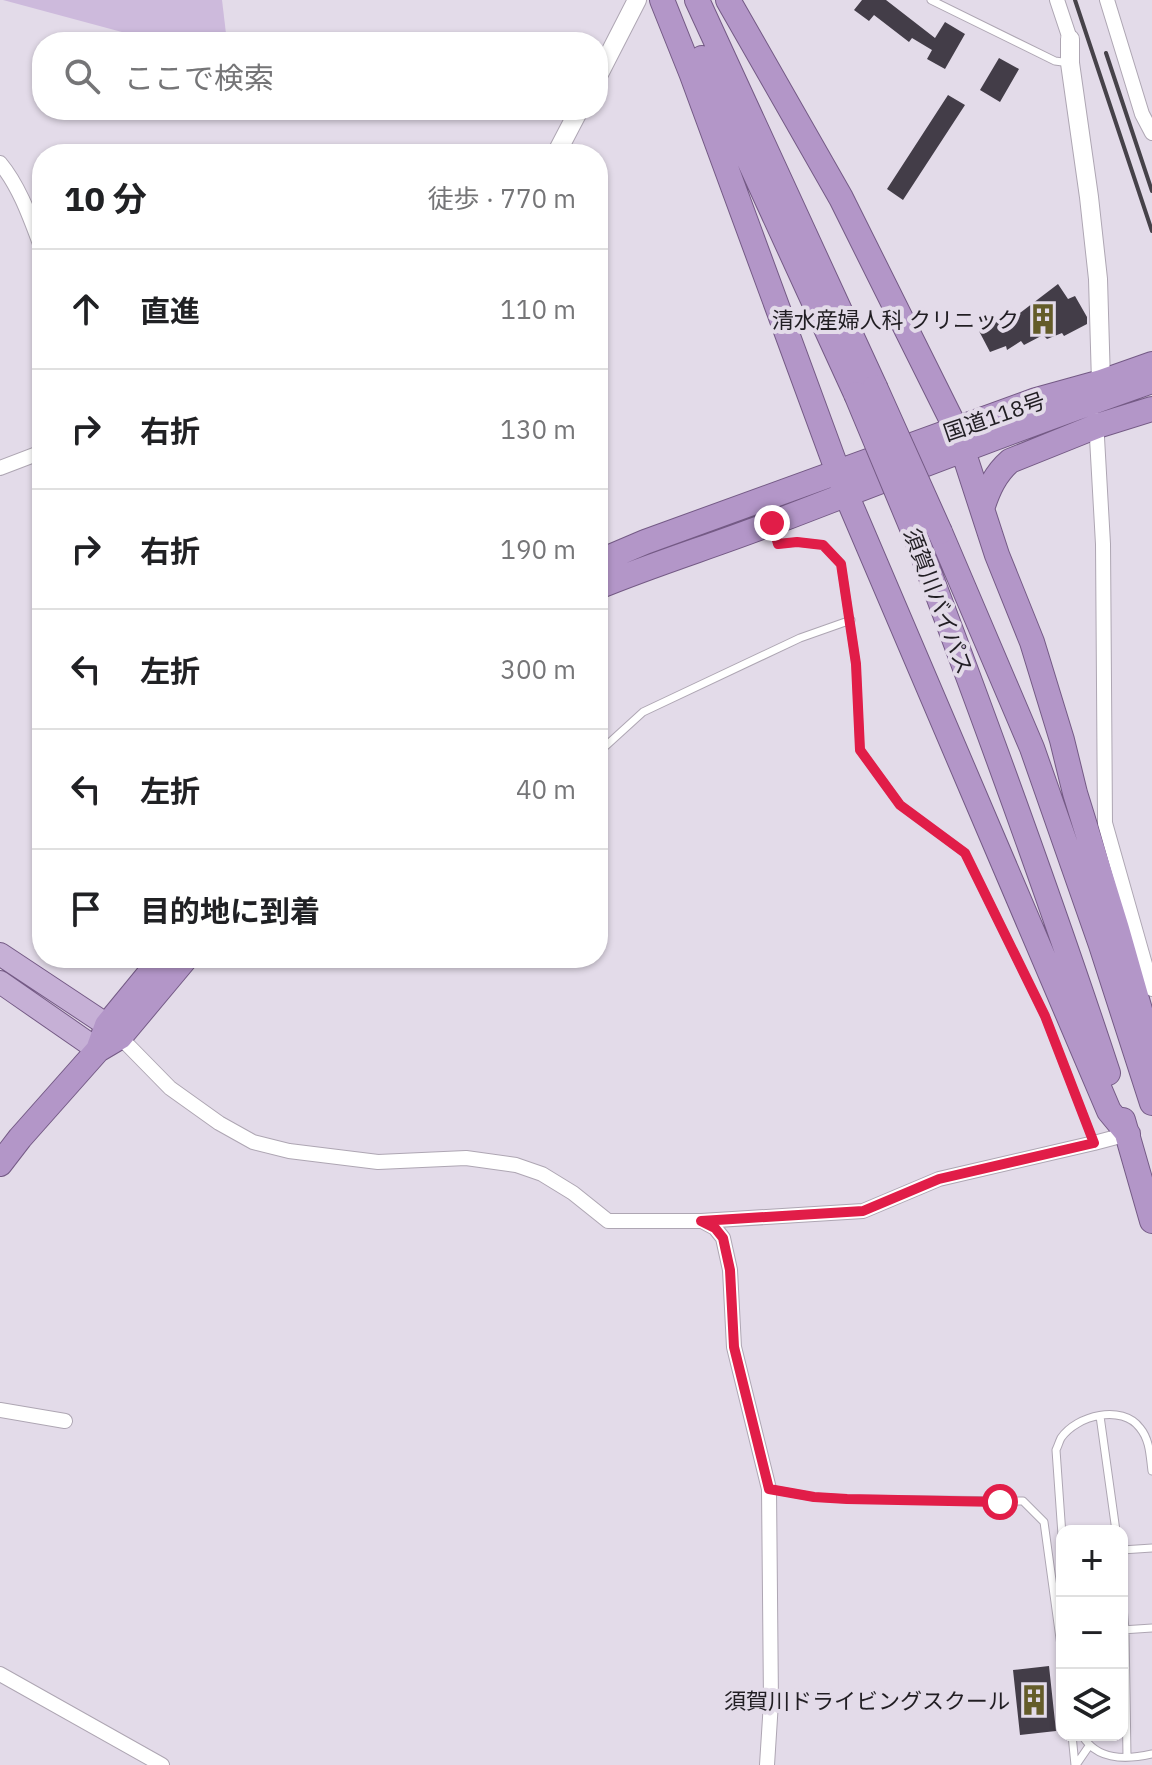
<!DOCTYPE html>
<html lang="ja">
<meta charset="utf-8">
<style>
body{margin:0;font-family:"IBM Plex Sans","Noto Sans JP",sans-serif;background:#f6f6f6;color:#202124}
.controls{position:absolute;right:24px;bottom:24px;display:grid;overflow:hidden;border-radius:16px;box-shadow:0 2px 6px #0004}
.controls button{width:72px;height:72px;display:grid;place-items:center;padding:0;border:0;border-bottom:2px solid #e0e0e0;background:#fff;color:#202124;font:40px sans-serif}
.stop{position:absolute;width:24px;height:24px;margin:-18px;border:6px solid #e11d48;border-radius:50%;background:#fff}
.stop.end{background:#e11d48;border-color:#fff;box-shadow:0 2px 8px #0008}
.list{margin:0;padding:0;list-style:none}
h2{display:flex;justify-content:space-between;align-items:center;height:104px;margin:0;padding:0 32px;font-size:34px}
h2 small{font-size:26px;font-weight:400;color:#757577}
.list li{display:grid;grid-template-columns:52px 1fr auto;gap:24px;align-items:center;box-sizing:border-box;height:120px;padding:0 32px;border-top:2px solid #e0e0e0}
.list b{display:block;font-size:30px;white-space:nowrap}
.list em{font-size:26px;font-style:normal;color:#757577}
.icon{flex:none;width:44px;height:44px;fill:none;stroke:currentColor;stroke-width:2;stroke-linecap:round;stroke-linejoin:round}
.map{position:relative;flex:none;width:1152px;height:1765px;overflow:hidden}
.search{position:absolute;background:#fff;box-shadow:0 2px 6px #0004;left:32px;top:32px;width:576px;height:88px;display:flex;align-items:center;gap:20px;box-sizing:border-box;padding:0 28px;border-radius:32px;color:#757577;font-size:30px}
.panel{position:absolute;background:#fff;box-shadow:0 2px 6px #0004;left:32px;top:144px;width:576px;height:824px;border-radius:32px}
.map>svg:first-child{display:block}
.green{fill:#cdbadc}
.building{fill:#433d48}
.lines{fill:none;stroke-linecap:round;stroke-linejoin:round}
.service-casing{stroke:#aea6b3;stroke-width:9}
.minor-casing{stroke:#aea6b3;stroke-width:16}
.tertiary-casing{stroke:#aea6b3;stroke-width:20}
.primary-casing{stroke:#745a85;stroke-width:24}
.trunk-casing{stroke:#745a85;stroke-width:26}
.service{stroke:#fff;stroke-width:7}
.minor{stroke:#fff;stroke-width:14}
.tertiary{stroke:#fff;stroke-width:18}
.primary{stroke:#c6b0d6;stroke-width:22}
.trunk{stroke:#b396c8;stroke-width:24}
.rail{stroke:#464249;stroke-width:4}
.trunk-bridge-casing{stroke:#745a85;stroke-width:26;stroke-linecap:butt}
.trunk-bridge{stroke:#b396c8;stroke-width:24}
.route{stroke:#e11d48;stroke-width:10}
.labels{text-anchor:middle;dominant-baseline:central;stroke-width:8;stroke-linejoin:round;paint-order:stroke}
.poi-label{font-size:22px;fill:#211e23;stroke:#e3dbe9;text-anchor:end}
.street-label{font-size:22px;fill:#211e23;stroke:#e3dbe9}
</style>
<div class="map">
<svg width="1152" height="1765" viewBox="0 0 1152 1765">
<rect width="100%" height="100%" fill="#e3dbe9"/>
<path class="green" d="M 3,0 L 222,0 L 227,42 L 159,42 Z"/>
<path class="building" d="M 862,0 L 886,0 L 935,38 L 945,22 L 965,34 L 945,69 L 927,59 L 932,50 L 912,38 L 909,42 L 874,15 L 869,21 L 854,10 Z
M 999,58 L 1019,69 L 1000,102 L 980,90 Z
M 948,95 L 965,105 L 903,200 L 887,189 Z
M 1058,284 L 1068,299 L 1075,296 L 1087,317 L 1087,324 L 1064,336 L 1062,333 L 1047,339 L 1043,335 L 1024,345 L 1021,341 L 1007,350 L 1006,346 L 990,352 L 979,331 L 1010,313 L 1016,316 Z
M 1049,1666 L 1056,1731 L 1020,1735 L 1013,1670 Z"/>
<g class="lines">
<defs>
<path id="service" d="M 931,0 L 1055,61 L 1070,63
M 774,529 L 778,544 L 797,542 L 823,545 L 841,564 L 856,664 L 860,750 L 900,805 L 965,853 L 1045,1016 L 1094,1143
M 598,753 L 643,712 L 800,638 L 851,620
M 1100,1416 L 1116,1531
M 769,1489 L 814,1497 L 847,1499 L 1023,1501 L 1044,1522 L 1062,1653
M 1062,1535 L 1056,1450 C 1058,1446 1059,1442 1061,1438 C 1077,1415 1122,1404 1140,1428 C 1150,1440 1150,1456 1152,1471
M 1122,1550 L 1152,1548
M 1122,1595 L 1125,1630 L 1127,1757
M 1122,1630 L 1152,1628
M 1072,1735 L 1075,1765
M 1082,1735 C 1097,1761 1126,1760 1152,1754
M 1076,1765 L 1089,1746"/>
<path id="minor" d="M 1057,0 L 1070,39
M 1107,0 L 1142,114 L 1152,133
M 0,163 C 20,187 31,220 42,249
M 1096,420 L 1103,544 L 1105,823 L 1152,989
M 0,468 L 42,452
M 120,1037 L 170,1088 L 219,1123 L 253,1142 L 289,1151 L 378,1162 L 466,1158 L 516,1165 L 542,1174 L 573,1193 L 608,1221 L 701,1221 L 863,1211 L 939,1179 L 1094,1143 L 1128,1134
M 702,1221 L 715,1228 L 723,1238 L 730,1270 L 734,1347 L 769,1489 L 771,1702 L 767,1765
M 0,1410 L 65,1421
M 0,1674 L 162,1765"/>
<path id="tertiary" d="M 1070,39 L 1070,63 L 1089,197 L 1098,279 L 1101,382
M 598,76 L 637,0
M 556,154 L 579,110"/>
<path id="primary" d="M 0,954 L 107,1025 L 120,1037
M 0,982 L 98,1050"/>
<path id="trunk" d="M 662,0 L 692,75 L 846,494 L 1109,1111 L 1128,1134
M 697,0 L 875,387
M 728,0 L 841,198 L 956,429 L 997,555 L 1032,642 L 1062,740 L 1075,793 L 1117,929 L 1152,1052
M 702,58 L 856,394
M 982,509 C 988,490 995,474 1010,461 L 1097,426 L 1152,409
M 940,532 L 1032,748 L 1101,945 L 1152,1103
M 917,540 C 984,717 1049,894 1108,1073
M 598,562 L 645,542 L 1036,400 L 1101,382 L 1152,364
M 598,587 C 656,563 716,545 775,522 C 900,474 1025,425 1152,381
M 98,1050 L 107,1025 L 162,958
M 1123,1120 L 1152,1221
M 0,1164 L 20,1138 L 98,1050 L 120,1037 L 186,958"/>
</defs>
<use href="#service" class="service-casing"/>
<use href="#minor" class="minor-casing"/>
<use href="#tertiary" class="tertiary-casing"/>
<use href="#primary" class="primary-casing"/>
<use href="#trunk" class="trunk-casing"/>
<use href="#service" class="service"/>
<use href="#minor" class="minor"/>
<use href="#tertiary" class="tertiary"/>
<use href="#primary" class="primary"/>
<use href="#trunk" class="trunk"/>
<path class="rail" d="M 1075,0 L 1152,231
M 1106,53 L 1152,191"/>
<defs>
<path id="trunk-bridge" d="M 875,387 L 940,532
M 856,394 L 917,540"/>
</defs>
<use href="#trunk-bridge" class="trunk-bridge-casing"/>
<use href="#trunk-bridge" class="trunk-bridge"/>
</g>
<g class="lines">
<path class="route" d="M 772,523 L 778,544 L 797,542 L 823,545 L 841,564 L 856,664 L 860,750 L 900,805 L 965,853 L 1045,1016 L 1094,1143 L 939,1179 L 863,1211 L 701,1221 L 715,1228 L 723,1238 L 730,1270 L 734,1347 L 769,1489 L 814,1497 L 847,1499 L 1000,1502"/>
</g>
<defs>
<symbol id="building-bare" viewBox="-9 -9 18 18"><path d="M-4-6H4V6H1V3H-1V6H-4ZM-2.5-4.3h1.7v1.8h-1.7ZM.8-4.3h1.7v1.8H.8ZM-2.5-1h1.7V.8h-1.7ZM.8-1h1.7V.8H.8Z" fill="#645c29" stroke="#e3dbe9" stroke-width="2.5" paint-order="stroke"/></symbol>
</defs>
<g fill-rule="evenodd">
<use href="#building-bare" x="1021" y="297" width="44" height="44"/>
<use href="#building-bare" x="1012" y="1678" width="44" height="44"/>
</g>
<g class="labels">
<g class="poi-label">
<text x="1019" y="319">清水産婦人科 クリニック</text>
<text x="1010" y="1700">須賀川ドライビングスクール</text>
</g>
<g class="street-label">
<text transform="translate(994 416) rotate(-19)">国道118号</text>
<text transform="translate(939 601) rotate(69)">須賀川バイパス</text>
</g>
</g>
</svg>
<div class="controls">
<button>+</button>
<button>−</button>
<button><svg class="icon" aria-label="layers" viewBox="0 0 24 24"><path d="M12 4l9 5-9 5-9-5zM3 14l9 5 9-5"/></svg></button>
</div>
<div class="stop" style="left:1000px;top:1502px"></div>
<div class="stop end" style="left:772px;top:523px"></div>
<div class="search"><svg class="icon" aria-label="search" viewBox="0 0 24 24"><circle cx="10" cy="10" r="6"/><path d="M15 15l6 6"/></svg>ここで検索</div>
<section class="panel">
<h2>10 分<small>徒歩 · 770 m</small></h2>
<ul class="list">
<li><svg class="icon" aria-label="ahead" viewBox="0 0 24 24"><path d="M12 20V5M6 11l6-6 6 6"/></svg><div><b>直進</b></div><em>110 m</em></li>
<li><svg class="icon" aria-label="right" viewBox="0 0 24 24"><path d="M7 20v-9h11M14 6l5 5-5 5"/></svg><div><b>右折</b></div><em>130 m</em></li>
<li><svg class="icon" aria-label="right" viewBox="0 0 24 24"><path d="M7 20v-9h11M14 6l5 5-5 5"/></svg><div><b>右折</b></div><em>190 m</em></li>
<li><svg class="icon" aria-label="left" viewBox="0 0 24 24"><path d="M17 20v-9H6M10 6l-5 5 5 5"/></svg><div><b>左折</b></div><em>300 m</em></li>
<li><svg class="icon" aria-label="left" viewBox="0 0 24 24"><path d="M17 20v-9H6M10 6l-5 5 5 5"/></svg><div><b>左折</b></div><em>40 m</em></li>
<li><svg class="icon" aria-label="arrive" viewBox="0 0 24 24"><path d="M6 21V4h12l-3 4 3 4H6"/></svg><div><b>目的地に到着</b></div></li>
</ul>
</section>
</div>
